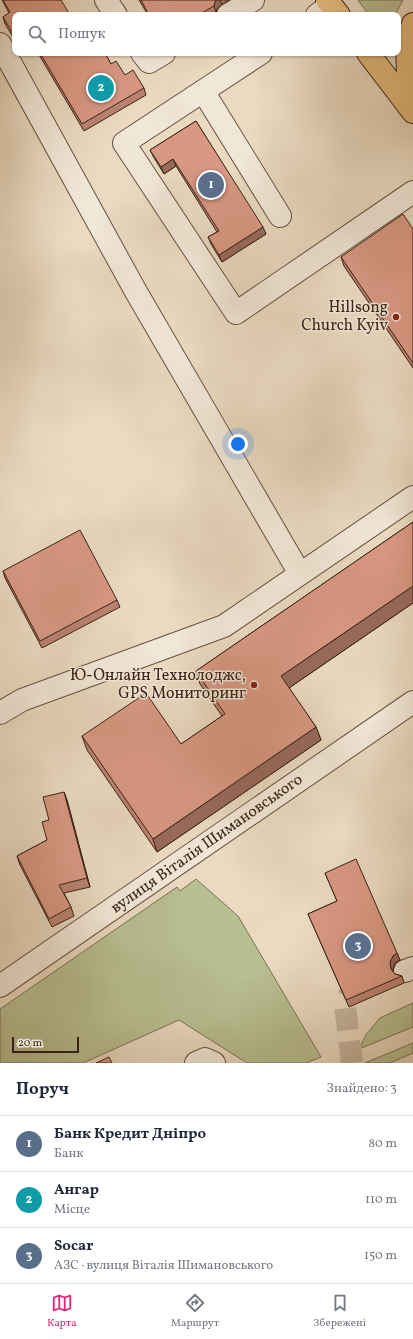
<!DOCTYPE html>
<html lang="uk">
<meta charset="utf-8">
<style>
body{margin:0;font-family:Vollkorn,serif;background:#f2f2f3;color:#1f2937}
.scale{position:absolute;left:12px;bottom:10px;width:67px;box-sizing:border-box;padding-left:4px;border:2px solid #3a2316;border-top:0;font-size:11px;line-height:14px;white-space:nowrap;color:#3a2316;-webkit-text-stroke:3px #f1e7d7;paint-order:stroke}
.you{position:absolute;left:238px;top:444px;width:14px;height:14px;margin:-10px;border:3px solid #fff;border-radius:50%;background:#1a73e8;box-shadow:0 0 0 6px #1a73e833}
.badge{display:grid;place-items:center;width:26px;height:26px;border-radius:50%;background:#db2777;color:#fff;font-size:13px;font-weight:700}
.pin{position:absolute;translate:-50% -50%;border:2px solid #fff;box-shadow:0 1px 4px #0006}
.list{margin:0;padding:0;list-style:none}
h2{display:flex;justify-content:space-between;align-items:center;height:52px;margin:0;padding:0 16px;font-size:17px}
h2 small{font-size:13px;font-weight:400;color:#747a83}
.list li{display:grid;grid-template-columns:26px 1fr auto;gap:12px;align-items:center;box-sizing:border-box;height:56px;padding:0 16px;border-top:1px solid #e0e1e3}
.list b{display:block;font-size:15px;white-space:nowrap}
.list p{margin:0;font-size:13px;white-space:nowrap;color:#747a83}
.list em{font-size:13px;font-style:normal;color:#747a83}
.icon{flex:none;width:22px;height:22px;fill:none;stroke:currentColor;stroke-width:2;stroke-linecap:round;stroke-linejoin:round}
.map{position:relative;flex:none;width:413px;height:1063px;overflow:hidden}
.search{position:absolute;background:#fff;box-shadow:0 1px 3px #0004;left:12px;right:12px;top:12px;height:44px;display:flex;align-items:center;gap:10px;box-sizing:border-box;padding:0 14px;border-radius:8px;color:#747a83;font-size:15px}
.sheet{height:220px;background:#fff}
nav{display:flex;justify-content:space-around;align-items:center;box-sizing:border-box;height:56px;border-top:1px solid #e0e1e3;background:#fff;font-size:11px;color:#747a83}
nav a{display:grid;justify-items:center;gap:2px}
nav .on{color:#db2777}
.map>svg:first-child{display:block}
.green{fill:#b8bf92;stroke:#797154}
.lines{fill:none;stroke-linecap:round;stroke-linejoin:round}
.minor-tunnel{stroke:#c7b59f;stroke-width:22;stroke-dasharray:22 11;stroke-linecap:butt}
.minor-casing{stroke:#665141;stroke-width:24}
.major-casing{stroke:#3a2316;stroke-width:24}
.minor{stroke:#f1e7d7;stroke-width:22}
.major{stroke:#e5bd80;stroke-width:22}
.wall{fill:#ba8371;stroke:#3a2316}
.shaded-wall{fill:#976a5c;stroke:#3a2316}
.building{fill:#d89883;stroke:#3a2316}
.poi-dot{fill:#8f2418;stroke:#f1e7d7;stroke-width:1.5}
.labels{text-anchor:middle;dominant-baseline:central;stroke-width:3;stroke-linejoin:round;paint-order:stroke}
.poi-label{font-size:16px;fill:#3a2316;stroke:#f1e7d7;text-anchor:end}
.street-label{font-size:16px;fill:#3a2316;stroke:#f1e7d7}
</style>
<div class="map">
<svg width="413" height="1063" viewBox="0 0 413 1063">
<rect width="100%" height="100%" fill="#eadac1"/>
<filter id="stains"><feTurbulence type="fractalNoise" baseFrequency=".005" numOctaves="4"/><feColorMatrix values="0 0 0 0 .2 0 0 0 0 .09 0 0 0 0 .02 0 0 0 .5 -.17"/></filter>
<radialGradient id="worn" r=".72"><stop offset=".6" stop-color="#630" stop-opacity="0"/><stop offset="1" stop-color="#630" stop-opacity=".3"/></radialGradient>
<path class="green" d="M 358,0 L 403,0 L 395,15 L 369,15 Z
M 196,879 L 238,916 L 321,1057 L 306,1063 L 247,1063 L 179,1020 L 83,1063 L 0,1063 L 0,1009 L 177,887 L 180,891 Z
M 413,1003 L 413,1027 L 359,1049 L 366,1035 L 380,1018 Z
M 413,1043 L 413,1053 L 390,1063 L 365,1063 Z"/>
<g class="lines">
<path class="minor-tunnel" d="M 352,1063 L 345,1006 C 346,991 358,990 370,985"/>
<defs>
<path id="minor" d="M 106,0 L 116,15
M 228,15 L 253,0
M 317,15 L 331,5
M 0,44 L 135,290 L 300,574
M 142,53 L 149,62 L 164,53
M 261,53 L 124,143 L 236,313 L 413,192
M 203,91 L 280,216
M 0,713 L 22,700 L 224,626 L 413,497
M 405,971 L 413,968
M 0,986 L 413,702
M 196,1063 L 205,1059 L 214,1063"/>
<path id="major" d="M 327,0 L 339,15
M 413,24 L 407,42 L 408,76 L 413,88
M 368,53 L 413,112"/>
</defs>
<use href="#minor" class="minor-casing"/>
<use href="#major" class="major-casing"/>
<use href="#minor" class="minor"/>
<use href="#major" class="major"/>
</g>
<path class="wall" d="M 2,0 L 61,0 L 15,15 L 15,40 L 5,24 L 3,17 L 9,13 Z
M 139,0 L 229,0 L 222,4 L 217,9 L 216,13 L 212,15 L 148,15 Z
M 38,53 L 105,53 L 111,64 L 125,75 L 144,88 L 146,95 L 84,131 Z
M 196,121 L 266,234 L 222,262 L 211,244 L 208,237 L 217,232 L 176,166 L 164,174 L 153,156 L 150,150 Z
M 413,229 L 413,368 L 344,266 L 341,257 Z
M 413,522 L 413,603 L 289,688 L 316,727 L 321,740 L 157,852 L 87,750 L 82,736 L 181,744 L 222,716 L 200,684 L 196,671 Z
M 3,571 L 117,600 L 120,607 L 42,648 L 5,578 Z
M 64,792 L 67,800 L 90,887 L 64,893 L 71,907 L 74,916 L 52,927 L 20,865 L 17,856 L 47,840 L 49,820 Z
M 325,873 L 397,953 L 400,960 L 395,963 L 393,969 L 393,972 L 395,974 L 402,976 L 404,983 L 349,1007 L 308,914 L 337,901 Z"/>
<path class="shaded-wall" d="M 216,0 L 220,0 L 222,4 L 217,9 L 216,13 L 214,6 L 215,2 Z
M 173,159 L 176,166 L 164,174 L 161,167 Z
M 263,227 L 266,234 L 222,262 L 219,255 Z
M 413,586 L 413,603 L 286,690 L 281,676 Z
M 316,727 L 321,740 L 157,852 L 153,839 Z
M 64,792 L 67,800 L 90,887 L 87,878 Z
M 397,953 L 400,960 L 395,963 L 393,969 L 393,976 L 391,969 L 390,962 L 393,956 Z"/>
<path class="building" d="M 3,0 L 61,0 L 70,15 L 15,15 L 15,37 L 3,17 L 10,12 Z
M 141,0 L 216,0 L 215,2 L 214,6 L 198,15 L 149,15 Z
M 40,53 L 105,53 L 111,64 L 116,61 L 125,75 L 133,70 L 144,88 L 82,124 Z
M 196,121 L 263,227 L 219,255 L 208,237 L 219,231 L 173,159 L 161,167 L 150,150 Z
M 403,214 L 413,229 L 413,363 L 341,257 Z
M 413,522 L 413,586 L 281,676 L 316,727 L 153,839 L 82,736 L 146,693 L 181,744 L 225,714 L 196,671 Z
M 80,530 L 117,600 L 40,641 L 3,571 Z
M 64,792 L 87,878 L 59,885 L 71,907 L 49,919 L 17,856 L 47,840 L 42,822 L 49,820 L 43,797 Z
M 356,859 L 397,953 L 393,956 L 390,962 L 391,969 L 395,974 L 402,976 L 346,1000 L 308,914 L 337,901 L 325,873 Z
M 109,1057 L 112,1063 L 96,1063 Z"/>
<g class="poi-dot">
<circle cx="396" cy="317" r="4"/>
<circle cx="254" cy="685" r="4"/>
</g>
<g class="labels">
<g class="poi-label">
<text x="388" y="308">Hillsong<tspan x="388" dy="18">Church Kyiv</tspan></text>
<text x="246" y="676">Ю-Онлайн Технолоджс,<tspan x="246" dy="18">GPS Мониторинг</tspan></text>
</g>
<g class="street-label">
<text transform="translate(207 844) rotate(-35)">вулиця Віталія Шимановського</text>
</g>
</g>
<rect width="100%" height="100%" filter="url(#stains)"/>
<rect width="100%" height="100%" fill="url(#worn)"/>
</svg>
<div class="scale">20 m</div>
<div class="you"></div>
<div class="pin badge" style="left:211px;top:185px;background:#5c6f8a">1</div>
<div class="pin badge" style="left:101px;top:88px;background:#0f9aa8">2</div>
<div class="pin badge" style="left:358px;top:946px;background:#5c6f8a">3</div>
<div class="search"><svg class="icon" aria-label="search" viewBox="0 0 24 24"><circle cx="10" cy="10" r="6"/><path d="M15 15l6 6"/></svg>Пошук</div>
</div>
<section class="sheet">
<h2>Поруч<small>Знайдено: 3</small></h2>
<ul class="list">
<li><span class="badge" style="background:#5c6f8a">1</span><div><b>Банк Кредит Дніпро</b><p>Банк</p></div><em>80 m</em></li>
<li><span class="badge" style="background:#0f9aa8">2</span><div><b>Ангар</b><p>Місце</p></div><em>110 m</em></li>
<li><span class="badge" style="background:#5c6f8a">3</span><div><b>Socar</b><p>АЗС · вулиця Віталія Шимановського</p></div><em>150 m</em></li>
</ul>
</section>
<nav>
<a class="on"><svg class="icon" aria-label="map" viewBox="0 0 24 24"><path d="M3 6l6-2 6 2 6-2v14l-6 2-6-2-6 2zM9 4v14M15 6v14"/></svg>Карта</a>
<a><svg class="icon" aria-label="directions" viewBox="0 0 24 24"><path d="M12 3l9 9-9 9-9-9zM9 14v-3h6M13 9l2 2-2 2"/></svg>Маршрут</a>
<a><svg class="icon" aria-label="saved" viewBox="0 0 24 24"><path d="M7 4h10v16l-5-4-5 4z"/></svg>Збережені</a>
</nav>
